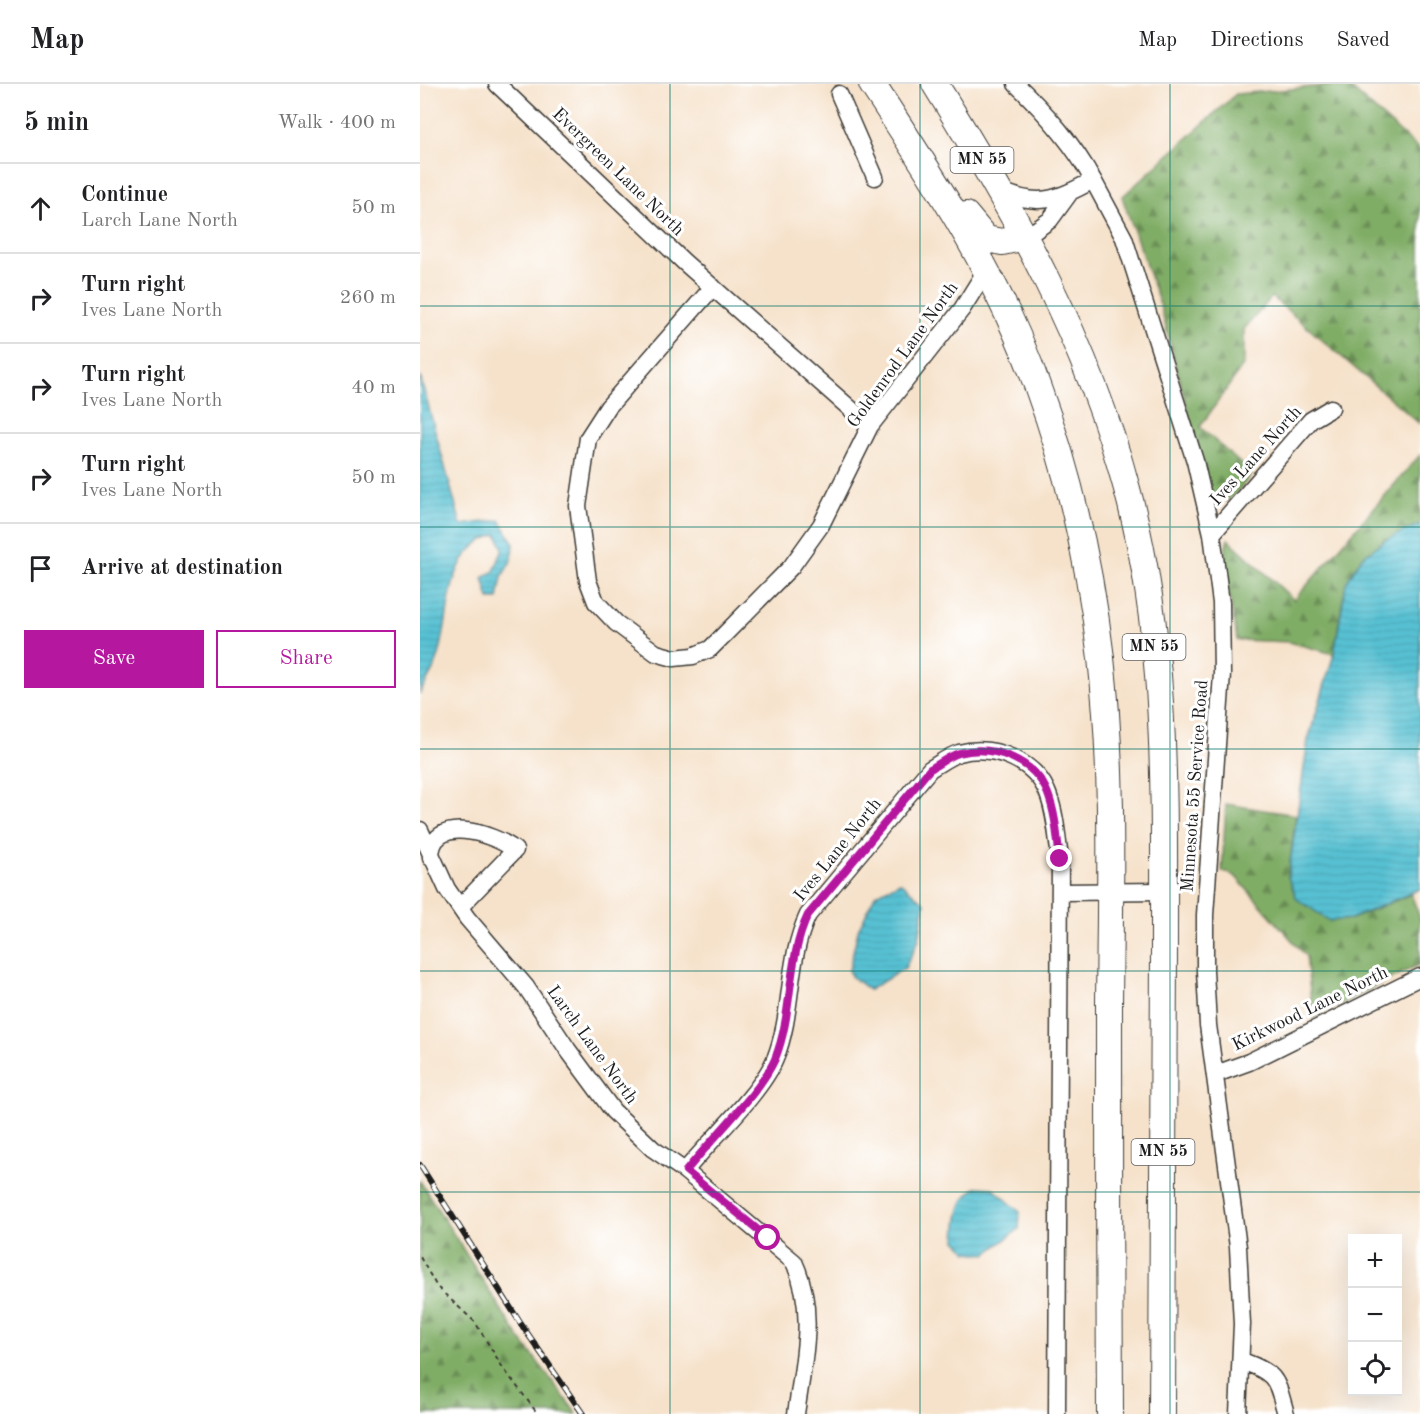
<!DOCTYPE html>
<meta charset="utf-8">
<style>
body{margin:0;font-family:"Old Standard TT",serif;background:#f6f6f6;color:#202124}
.controls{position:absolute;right:18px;bottom:18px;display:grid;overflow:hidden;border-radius:0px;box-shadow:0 6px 24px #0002}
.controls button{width:54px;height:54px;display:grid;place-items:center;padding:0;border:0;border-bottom:2px solid #e0e0e0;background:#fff;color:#202124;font:30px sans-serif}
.stop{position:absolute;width:18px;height:18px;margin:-14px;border:4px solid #b5179e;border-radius:50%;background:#fff}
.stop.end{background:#b5179e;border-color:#fff;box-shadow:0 2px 6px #0008}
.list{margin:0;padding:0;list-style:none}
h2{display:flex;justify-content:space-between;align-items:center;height:78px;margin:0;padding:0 24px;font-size:26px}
h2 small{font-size:20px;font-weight:400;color:#757577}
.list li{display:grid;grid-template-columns:39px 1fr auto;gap:18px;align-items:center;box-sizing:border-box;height:90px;padding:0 24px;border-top:2px solid #e0e0e0}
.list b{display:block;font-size:22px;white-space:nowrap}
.list p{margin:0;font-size:20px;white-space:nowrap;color:#757577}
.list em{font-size:20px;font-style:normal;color:#757577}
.actions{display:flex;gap:12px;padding:18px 24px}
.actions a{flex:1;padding:14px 0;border:2px solid #b5179e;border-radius:0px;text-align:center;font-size:21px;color:#b5179e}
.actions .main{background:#b5179e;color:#fff}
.icon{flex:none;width:33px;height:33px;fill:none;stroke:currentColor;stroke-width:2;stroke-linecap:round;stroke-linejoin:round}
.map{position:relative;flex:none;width:1000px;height:1330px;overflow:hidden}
header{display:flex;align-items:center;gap:36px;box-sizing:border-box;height:84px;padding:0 30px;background:#fff;border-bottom:2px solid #e0e0e0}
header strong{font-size:28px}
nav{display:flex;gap:33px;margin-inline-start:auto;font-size:21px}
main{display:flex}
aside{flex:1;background:#fff}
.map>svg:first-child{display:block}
.forest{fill:url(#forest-firs);stroke:#4e6441;stroke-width:1.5}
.water{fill:url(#water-rules);stroke:#3a6e78;stroke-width:1.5}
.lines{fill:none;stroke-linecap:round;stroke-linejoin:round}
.minor-casing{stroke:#3d3a36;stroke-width:19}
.highway-casing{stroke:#3d3a36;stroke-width:28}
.path{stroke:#3d3a36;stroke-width:2;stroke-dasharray:4.5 4.5;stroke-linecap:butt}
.minor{stroke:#fff;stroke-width:16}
.highway{stroke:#fff;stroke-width:26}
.rail-casing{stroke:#1c1c1c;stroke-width:6}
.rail{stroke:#fff;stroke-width:4;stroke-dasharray:11;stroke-linecap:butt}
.route{stroke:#b5179e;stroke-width:8}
.grid{fill:none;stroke:#0f766e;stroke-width:1.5;stroke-opacity:0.55}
.labels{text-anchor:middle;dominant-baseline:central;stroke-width:6;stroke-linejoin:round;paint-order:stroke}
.shield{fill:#fff;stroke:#606060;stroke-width:1.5}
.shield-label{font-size:16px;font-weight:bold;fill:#1c1c1c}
.street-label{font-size:18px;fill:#1c1c1c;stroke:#fff}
</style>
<header>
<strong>Map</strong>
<nav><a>Map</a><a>Directions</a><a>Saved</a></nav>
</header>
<main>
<aside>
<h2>5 min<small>Walk · 400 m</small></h2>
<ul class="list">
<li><svg class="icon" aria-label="ahead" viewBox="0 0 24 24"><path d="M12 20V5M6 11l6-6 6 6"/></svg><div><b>Continue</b><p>Larch Lane North</p></div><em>50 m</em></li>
<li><svg class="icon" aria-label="right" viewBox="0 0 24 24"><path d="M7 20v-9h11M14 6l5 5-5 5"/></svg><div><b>Turn right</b><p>Ives Lane North</p></div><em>260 m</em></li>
<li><svg class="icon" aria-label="right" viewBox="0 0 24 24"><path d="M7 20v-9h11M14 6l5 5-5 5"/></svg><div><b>Turn right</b><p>Ives Lane North</p></div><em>40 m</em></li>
<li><svg class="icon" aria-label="right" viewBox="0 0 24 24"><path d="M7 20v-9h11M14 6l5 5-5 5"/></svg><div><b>Turn right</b><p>Ives Lane North</p></div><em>50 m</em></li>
<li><svg class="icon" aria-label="arrive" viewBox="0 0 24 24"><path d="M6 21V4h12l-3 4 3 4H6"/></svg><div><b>Arrive at destination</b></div></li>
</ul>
<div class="actions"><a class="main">Save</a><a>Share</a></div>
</aside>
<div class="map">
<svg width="1000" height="1330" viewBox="0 0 1000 1330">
<defs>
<pattern id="forest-firs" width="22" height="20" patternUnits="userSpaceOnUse" patternTransform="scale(1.5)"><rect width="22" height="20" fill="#80ad66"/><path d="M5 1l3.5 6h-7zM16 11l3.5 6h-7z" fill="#688c53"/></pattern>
<pattern id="water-rules" width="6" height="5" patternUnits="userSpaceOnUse" patternTransform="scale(1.5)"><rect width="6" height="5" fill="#57c1d3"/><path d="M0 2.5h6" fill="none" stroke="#4ba5b5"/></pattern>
</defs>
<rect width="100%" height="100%" fill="#fff"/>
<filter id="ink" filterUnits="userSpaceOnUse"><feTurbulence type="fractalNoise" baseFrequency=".0167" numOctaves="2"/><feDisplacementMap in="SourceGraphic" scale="12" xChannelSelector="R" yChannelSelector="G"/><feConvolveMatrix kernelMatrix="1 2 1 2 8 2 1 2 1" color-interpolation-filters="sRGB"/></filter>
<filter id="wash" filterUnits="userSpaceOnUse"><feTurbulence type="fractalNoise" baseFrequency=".008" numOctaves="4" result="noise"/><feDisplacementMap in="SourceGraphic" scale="24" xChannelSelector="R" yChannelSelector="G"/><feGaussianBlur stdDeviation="1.35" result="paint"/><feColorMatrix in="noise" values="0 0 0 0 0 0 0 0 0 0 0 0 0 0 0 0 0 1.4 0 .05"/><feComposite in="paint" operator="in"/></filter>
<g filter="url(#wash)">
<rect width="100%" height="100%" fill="#f6e2cb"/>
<path class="forest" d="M 926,0 L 1000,66 L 1000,340 L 852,213 L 824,245 L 824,280 L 780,343 L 832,390 C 820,404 809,427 790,411 L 740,221 L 702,113 L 816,10 Z
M 1000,371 L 1000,440 C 922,476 927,491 914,570 L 869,558 L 817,556 C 814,531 799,475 808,455 L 874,516 Z
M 806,720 L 876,731 L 868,793 L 877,815 L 910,837 L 931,835 L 991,810 L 1000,834 L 1000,880 L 893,934 L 886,872 L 815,792 L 802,787 Z
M 0,1097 L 96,1249 L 157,1330 L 0,1330 Z"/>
<path class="water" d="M 0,292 L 41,441 L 80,436 L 94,460 L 92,475 L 82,493 L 78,515 L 69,515 L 63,494 L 74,487 L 83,465 L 77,450 C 21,468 33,533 17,577 C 13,588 6,599 0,609 Z
M 1000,440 L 1000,805 L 931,835 L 910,837 L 877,815 L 868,793 L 888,656 L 914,570 L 926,499 L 942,473 L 966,456 Z
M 480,798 L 505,819 L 499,855 L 485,884 L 449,906 L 431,892 L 429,886 L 438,846 L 455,811 Z
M 559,1103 L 573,1104 L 600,1128 L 599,1145 L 566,1170 L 548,1168 L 536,1156 C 537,1137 538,1110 559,1103 Z"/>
</g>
<g filter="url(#ink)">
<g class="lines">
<defs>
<path id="minor" d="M 77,0 L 264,178 L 450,342
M 596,0 C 626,29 653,59 673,96
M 419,10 L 455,93
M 580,106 C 617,124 638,116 673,96 L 704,154 L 775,377 L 792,450 L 801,519 L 802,590 L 785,831 L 785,887 L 788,941 L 818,1163 L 822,1240 L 818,1330
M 606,153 L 630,136 L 649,110
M 293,203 L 188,323 L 168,354 L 158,422 L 168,497 L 176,518 L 196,539 L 236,569 L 254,574 L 273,572 L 290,565 L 371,483 L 401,441 L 450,342 L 542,225 L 565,188
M 792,450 L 891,336 L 911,324
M 0,746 L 27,805 L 47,834 L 106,903 L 148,966 L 193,1027 L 233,1065 L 265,1087 L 374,1178 C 397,1227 383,1278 376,1330
M 11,774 C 10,729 73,749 95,766 L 40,823
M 640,808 L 744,807
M 796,990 L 829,978 L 1000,893
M 265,1087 C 290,1056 341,1009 355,975 C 374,928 366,877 388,831 L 510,685 C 519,680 529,672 539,669 C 573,660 615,676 628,710 C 636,731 637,753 640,775 L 637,1330
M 822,1277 C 858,1290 856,1295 866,1330"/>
<path id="highway" d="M 452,0 C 515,96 580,195 618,304 C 650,391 670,482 681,574 C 694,688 690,805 689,921 C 689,1057 689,1194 690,1330
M 515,0 C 596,131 667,255 707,405 C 748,555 744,712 744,866 C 743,1021 743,1175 742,1330
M 546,131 L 566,155 L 582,158 L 606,153"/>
</defs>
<use href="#minor" class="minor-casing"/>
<use href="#highway" class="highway-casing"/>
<path class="path" d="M 0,1173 L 17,1203 L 55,1238 L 83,1284 L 118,1330"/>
<use href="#minor" class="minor"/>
<use href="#highway" class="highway"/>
<defs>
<path id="rail" d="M 0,1081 L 101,1240 L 163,1330"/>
</defs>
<use href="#rail" class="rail-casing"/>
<use href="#rail" class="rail"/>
</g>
</g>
<g class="lines" filter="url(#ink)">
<path class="route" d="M 348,1154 L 266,1087 C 290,1056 340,1009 355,975 C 374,928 366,877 388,831 L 510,685 C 519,680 529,672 539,669 C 573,660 615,676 628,710 C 636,731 637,753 640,775"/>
</g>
<path class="grid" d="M 250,0 L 250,1330M 500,0 L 500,1330M 750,0 L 750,1330M 0,222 L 1000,222M 0,443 L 1000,443M 0,665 L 1000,665M 0,887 L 1000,887M 0,1108 L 1000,1108"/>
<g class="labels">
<g class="shield">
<rect x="530.5" y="63" width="63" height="26" rx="4.5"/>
<rect x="702.5" y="550" width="63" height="26" rx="4.5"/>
<rect x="711.5" y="1055" width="63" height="26" rx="4.5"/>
</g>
<g class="shield-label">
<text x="562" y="76">MN 55</text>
<text x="734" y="563">MN 55</text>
<text x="743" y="1068">MN 55</text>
</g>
<g class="street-label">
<text transform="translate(198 88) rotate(44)">Evergreen Lane North</text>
<text transform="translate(483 271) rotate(-54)">Goldenrod Lane North</text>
<text transform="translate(836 372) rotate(-48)">Ives Lane North</text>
<text transform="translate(775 702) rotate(-86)">Minnesota 55 Service Road</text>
<text transform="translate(418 766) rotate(-51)">Ives Lane North</text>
<text transform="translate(890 925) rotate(-26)">Kirkwood Lane North</text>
<text transform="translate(172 961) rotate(54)">Larch Lane North</text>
</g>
</g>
</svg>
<div class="controls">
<button>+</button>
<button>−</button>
<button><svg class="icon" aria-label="locate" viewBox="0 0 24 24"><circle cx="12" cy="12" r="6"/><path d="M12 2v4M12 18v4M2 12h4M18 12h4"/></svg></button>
</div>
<div class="stop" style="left:348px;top:1154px"></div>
<div class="stop end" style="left:640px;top:775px"></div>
</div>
</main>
